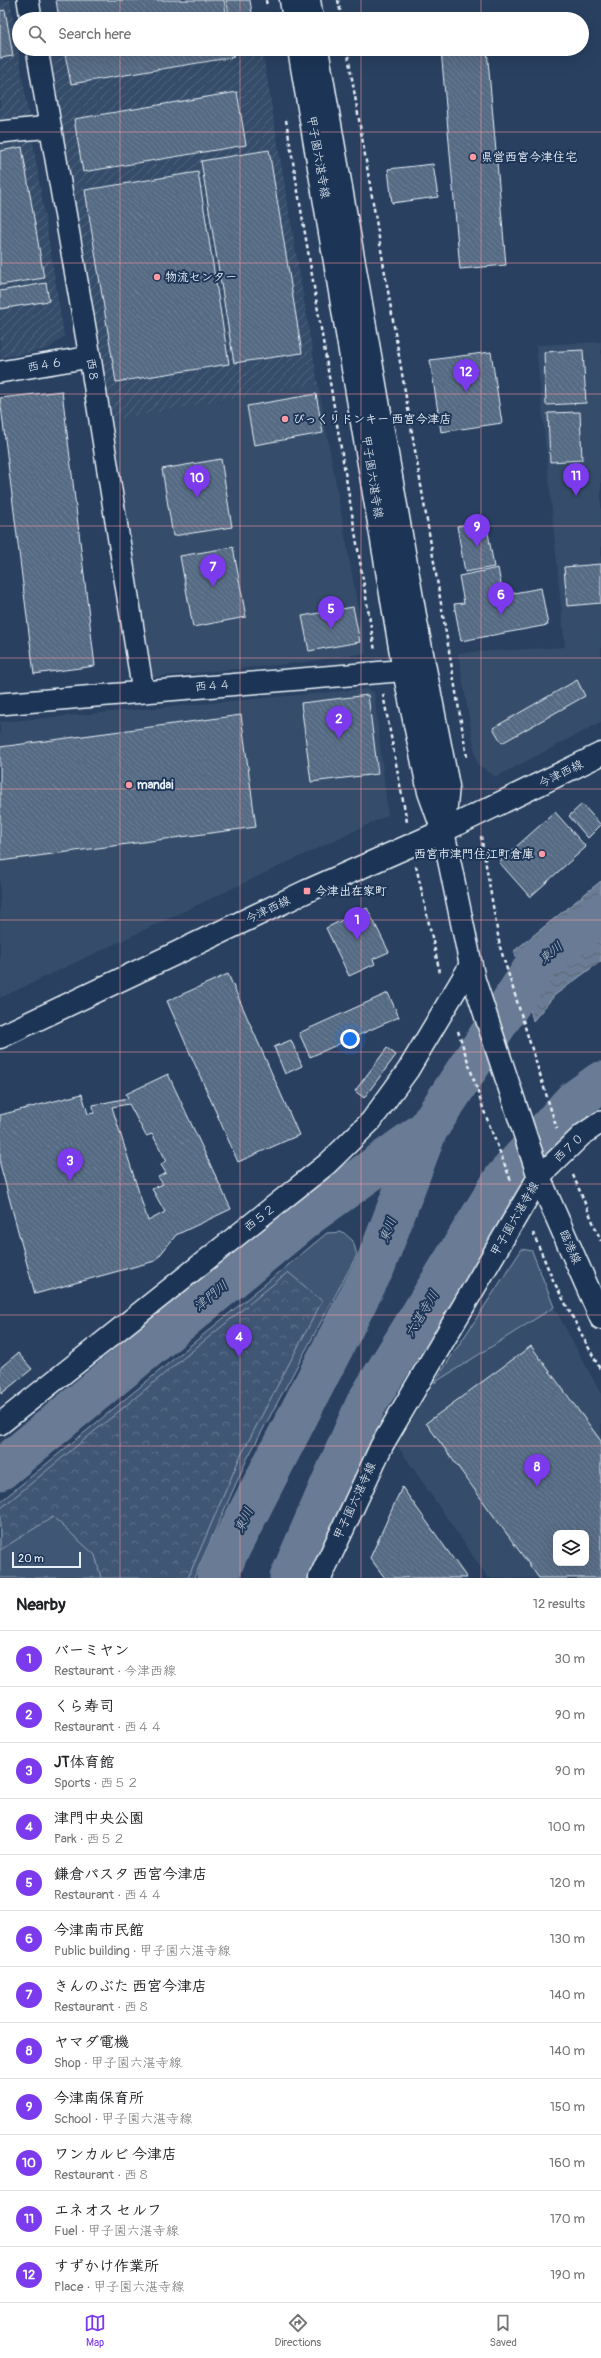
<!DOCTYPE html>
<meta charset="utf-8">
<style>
body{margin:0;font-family:Pangolin,"Klee One",sans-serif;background:#f2f2f2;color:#202124}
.controls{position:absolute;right:12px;bottom:12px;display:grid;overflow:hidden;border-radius:8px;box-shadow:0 4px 16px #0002}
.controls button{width:36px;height:36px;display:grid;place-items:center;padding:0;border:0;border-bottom:1px solid #e0e0e0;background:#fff;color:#202124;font:20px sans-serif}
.scale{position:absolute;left:12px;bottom:10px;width:69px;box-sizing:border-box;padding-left:4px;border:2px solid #e8f1f8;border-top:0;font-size:11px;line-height:14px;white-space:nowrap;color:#e8f1f8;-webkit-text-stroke:3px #1d3557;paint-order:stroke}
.you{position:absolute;left:350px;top:1039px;width:14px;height:14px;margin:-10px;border:3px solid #fff;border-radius:50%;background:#1a73e8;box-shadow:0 0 0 6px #1a73e833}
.badge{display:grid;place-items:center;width:26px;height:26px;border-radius:50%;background:#7c3aed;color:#fff;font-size:13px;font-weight:700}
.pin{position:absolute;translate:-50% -33px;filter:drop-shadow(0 1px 2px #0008)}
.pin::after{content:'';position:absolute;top:21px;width:14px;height:12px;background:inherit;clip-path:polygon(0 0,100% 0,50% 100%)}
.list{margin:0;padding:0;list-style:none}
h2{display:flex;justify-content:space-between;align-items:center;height:52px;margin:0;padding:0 16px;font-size:17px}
h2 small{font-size:13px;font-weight:400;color:#757577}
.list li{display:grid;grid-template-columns:26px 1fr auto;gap:12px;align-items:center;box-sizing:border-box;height:56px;padding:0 16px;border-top:1px solid #e0e0e0}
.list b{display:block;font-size:15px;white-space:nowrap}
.list p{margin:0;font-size:13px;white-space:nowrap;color:#757577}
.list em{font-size:13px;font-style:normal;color:#757577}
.icon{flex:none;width:22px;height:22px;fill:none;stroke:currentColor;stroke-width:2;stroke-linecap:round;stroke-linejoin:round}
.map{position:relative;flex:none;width:601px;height:1578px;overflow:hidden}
.search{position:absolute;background:#fff;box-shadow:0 4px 16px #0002;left:12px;right:12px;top:12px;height:44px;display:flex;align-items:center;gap:10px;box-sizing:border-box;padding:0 14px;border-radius:22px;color:#757577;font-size:15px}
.sheet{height:724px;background:#fff}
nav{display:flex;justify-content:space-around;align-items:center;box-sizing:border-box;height:56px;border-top:1px solid #e0e0e0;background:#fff;font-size:11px;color:#757577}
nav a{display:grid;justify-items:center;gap:2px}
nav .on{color:#7c3aed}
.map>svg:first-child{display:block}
.built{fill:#364d6b;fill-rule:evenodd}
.industrial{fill:url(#industrial-furrows)}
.green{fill:#415774;stroke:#94a4b6}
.forest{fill:url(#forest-crowns);stroke:#94a4b6}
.water{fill:url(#water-waves);stroke:#9dabbd}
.pier{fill:#294061}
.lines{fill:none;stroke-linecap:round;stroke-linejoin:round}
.river{stroke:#6b7c95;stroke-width:41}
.building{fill:url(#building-back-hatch);stroke:#e8f1f8;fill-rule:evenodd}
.minor-casing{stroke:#e8f1f8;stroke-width:24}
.tertiary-casing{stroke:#e8f1f8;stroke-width:25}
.secondary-casing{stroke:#e8f1f8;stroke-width:25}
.path{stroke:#e8f1f8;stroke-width:2.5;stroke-dasharray:4 3;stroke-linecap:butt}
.minor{stroke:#1d3557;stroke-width:21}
.tertiary{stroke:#1d3557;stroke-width:22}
.secondary{stroke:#1d3557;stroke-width:22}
.grid{fill:none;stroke:#ff9aa2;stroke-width:1;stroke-opacity:0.55}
.poi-dot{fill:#ff9aa2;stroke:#1d3557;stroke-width:1.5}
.labels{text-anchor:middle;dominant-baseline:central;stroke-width:4;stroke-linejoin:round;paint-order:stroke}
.street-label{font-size:12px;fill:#e8f1f8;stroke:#1d3557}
.poi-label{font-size:12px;font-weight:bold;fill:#e8f1f8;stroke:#1d3557;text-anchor:start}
.water-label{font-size:13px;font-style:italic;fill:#b6c2d0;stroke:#1d3557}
</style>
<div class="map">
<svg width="601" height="1578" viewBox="0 0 601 1578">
<defs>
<pattern id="industrial-furrows" width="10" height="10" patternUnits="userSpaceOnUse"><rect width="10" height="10" fill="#364d6b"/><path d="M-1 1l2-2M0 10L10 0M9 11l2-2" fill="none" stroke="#536781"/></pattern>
<pattern id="forest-crowns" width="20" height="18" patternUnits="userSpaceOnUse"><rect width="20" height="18" fill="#415774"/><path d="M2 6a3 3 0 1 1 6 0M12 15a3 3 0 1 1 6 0" fill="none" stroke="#5c7089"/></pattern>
<pattern id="water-waves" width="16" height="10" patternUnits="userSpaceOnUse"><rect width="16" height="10" fill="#6b7c95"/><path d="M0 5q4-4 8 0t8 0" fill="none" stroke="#5a6573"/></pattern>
<pattern id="building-back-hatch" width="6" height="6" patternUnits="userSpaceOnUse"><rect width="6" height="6" fill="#556a83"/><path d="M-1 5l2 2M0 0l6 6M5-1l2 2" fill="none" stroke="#6d8095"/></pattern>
</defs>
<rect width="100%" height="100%" fill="#294061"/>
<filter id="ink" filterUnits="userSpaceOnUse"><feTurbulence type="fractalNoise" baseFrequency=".025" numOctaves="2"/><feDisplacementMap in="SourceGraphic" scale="8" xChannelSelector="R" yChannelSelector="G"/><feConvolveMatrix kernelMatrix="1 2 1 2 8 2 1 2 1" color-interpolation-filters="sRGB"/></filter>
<g filter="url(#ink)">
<path class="built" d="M 601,342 L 601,722 L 496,777 L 477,764 L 458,653 L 565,647 L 536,345 Z
M 318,384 L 366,653 L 298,663 L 153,677 L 112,420 Z
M 366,689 L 374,692 L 388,815 L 0,998 L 0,722 Z
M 554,1307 L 601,1394 L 601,1578 L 488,1578 L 397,1445 L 434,1383 ZM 556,1533 L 586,1533 L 586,1563 L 556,1563 Z"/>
<path class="industrial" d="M 0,0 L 10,0 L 64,336 L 48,349 L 0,358 Z
M 48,49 L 262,49 L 318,384 L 112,420 Z"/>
<path class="green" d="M 343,1232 L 353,1241 L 357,1255 L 247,1459 L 194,1578 L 0,1578 L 0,1502 L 327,1233 Z
M 522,1249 L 532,1251 L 554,1307 L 434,1383 Z"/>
<path class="forest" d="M 288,1272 L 322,1301 L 240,1457 L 188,1578 L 101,1578 L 95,1555 L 53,1517 L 0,1550 L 0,1509 Z"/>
<path class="water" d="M 601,881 L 601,961 L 555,995 L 533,1021 L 514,951 Z"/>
<path class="pier" d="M 514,949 L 514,951 L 533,1023 L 531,1022 L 512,952 Z"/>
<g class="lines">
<path class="river" d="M 0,1470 L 310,1214 L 427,1130
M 217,1578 L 227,1554 L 375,1266 L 427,1130 L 537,963 L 601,914
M 290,1578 L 366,1404 L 504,1179 L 573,1102 L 601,1082"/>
</g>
<path class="building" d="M 56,0 L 224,0 L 227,19 L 59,19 Z
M 226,0 L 250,0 L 253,19 L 230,19 Z
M 5,10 L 13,56 L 0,58 L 0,11 Z
M 484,15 L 485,19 L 439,19 Z
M 64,49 L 232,49 L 234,57 L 71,84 Z
M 441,49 L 487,49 L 506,265 L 460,269 Z
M 237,92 L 246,145 L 83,172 L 74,119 Z
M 22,147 L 44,278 L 0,285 L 0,151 Z
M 269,150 L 302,353 L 234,363 L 201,161 Z
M 433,164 L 438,197 L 392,203 L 388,169 Z
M 198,172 L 229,364 L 116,382 L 85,190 Z
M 46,283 L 49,301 L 0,309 L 0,291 Z
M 583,350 L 586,403 L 546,405 L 544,352 Z
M 491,352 L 502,423 L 441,432 L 430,360 Z
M 62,391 L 95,666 L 34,674 L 0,398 Z
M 316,394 L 323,433 L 254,445 L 247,406 Z
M 580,412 L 582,460 L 550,462 L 548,413 Z
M 221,459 L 232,527 L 173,536 L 162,469 Z
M 486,521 L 494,567 L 465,572 L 457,526 Z
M 233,547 L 246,617 L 193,627 L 180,556 Z
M 601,564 L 601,603 L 567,606 L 564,567 Z
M 498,568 L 503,595 L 541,588 L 548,625 L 461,641 L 454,604 L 464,603 L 459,576 Z
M 353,607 L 360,642 L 309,651 L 302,616 Z
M 577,680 L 585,696 L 502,743 L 493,728 Z
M 368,695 L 378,774 L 311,782 L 301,703 Z
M 241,715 L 256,827 L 0,861 L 0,747 Z
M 582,804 L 601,825 L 588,838 L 569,816 Z
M 555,812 L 586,847 L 530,897 L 499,862 Z
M 367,908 L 389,952 L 373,959 L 375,964 L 349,976 L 326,928 Z
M 228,974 L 299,1135 L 238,1162 L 167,1001 Z
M 388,993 L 399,1017 L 310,1057 L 299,1033 Z
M 291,1040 L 302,1066 L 285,1074 L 274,1047 Z
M 387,1048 L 396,1055 L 364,1098 L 355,1091 Z
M 168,1074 L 231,1209 L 176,1235 L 155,1261 L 35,1294 L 0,1164 L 0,1115 L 82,1094 L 88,1114 L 94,1113 L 93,1105 L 128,1098 L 126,1094 ZM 129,1104 L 146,1136 L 152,1134 L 166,1160 L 161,1165 L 166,1173 L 158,1177 L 163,1184 L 152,1189 L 165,1212 L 148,1221 L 112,1107 Z
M 531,1346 L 601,1441 L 601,1578 L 539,1578 L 426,1423 ZM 556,1533 L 586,1533 L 586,1563 L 556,1563 Z
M 18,1353 L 32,1369 L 1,1394 L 0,1368 Z
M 402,1487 L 467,1578 L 385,1578 L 370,1558 Z"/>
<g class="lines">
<defs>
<path id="minor" d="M 28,0 L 31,19
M 37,49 L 90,357 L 143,692
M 0,132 L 50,127
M 0,372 L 90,357
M 0,704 L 421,669
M 539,1177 L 582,1135 L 601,1122
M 0,1424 L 327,1164 L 371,1121 L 408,1070 L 470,966"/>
<path id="tertiary" d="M 0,1037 L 307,891 L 443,831 L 601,754
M 539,1177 L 601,1318"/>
<path id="secondary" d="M 291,0 L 294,19
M 309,0 L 312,19
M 299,49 L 404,671 L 429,792 L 443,831 L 474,980 L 539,1177 L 382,1445 L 320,1578
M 317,49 L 418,633 L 448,786 L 444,826"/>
</defs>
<use href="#minor" class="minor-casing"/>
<use href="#tertiary" class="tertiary-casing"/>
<use href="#secondary" class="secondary-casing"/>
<path class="path" d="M 266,0 L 267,7
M 338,0 L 342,19
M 347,49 L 467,757
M 286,120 L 375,651
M 383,694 L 407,822
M 481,836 L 500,947 L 557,1129
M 416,866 L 440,973
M 458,1031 L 484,1111 L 511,1181
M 573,1175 L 601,1241
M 533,1233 L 553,1280 L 601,1371"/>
<use href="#minor" class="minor"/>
<use href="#tertiary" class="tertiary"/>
<use href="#secondary" class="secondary"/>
</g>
</g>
<path class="grid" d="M 120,0 L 120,19M 240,0 L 240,19M 361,0 L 361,19M 481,0 L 481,19M 120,49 L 120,1578M 240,49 L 240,1578M 361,49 L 361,1578M 481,49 L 481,1578M 0,132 L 601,132M 0,263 L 601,263M 0,394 L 601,394M 0,526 L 601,526M 0,658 L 601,658M 0,789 L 601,789M 0,920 L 601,920M 0,1052 L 601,1052M 0,1184 L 601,1184M 0,1315 L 601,1315M 0,1446 L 601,1446"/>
<g class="poi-dot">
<circle cx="473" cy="157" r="4"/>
<circle cx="157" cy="277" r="4"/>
<circle cx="285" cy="419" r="4"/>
<circle cx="129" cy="785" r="4"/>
<circle cx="542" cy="854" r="4"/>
<rect x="303" y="887" width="8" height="8" rx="2"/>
</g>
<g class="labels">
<g class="street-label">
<text transform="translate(318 157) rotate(80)">甲子園六湛寺線</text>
<text transform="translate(45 365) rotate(-10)">西４６</text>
<text transform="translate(92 370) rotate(81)">西８</text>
<text transform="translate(372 477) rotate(81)">甲子園六湛寺線</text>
<text transform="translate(213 686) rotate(-5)">西４４</text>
<text transform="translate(561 774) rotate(-26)">今津西線</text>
<text transform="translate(268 910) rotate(-25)">今津西線</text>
<text transform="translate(569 1148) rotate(-43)">西７０</text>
<text transform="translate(260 1218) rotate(-38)">西５２</text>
<text transform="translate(515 1219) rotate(-60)">甲子園六湛寺線</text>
<text transform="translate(570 1247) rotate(66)">臨港線</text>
<text transform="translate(355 1501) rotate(-65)">甲子園六湛寺線</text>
</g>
<g class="poi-label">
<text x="481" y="157">県営西宮今津住宅</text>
<text x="165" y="277">物流センター</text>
<text x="293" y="419">びっくりドンキー 西宮今津店</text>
<text x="137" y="785">mandai</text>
<text x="534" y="854" text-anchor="end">西宮市津門住江町倉庫</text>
<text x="315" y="891">今津出在家町</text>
</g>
<g class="water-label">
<text transform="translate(551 953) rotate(-39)">東川</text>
<text transform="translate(388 1230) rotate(-69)">東川</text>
<text transform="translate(211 1296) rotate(-39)">津門川</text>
<text transform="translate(422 1314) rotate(-59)">六湛寺川</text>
<text transform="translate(244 1520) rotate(-63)">東川</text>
</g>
</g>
</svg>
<div class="controls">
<button><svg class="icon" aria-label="layers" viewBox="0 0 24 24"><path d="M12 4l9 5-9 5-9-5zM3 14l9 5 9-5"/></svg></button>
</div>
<div class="scale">20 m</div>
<div class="you"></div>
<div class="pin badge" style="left:357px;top:940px">1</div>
<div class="pin badge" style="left:339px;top:739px">2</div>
<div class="pin badge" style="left:70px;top:1181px">3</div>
<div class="pin badge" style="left:239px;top:1357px">4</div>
<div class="pin badge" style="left:331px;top:629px">5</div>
<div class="pin badge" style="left:501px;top:615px">6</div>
<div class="pin badge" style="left:213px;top:587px">7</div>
<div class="pin badge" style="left:537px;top:1487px">8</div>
<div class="pin badge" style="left:477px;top:547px">9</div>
<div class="pin badge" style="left:197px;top:498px">10</div>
<div class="pin badge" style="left:576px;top:496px">11</div>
<div class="pin badge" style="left:466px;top:392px">12</div>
<div class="search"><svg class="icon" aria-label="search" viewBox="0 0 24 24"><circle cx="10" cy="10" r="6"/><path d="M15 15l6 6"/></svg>Search here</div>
</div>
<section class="sheet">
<h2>Nearby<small>12 results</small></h2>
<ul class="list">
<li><span class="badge">1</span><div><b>バーミヤン</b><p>Restaurant · 今津西線</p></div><em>30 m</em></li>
<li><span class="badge">2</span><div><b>くら寿司</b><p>Restaurant · 西４４</p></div><em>90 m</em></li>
<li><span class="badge">3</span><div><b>JT体育館</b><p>Sports · 西５２</p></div><em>90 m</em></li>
<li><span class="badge">4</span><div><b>津門中央公園</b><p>Park · 西５２</p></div><em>100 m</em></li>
<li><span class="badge">5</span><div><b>鎌倉パスタ 西宮今津店</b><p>Restaurant · 西４４</p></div><em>120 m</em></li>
<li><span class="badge">6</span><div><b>今津南市民館</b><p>Public building · 甲子園六湛寺線</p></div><em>130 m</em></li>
<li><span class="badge">7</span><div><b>きんのぶた 西宮今津店</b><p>Restaurant · 西８</p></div><em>140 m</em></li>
<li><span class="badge">8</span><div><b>ヤマダ電機</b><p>Shop · 甲子園六湛寺線</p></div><em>140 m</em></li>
<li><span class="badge">9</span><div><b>今津南保育所</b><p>School · 甲子園六湛寺線</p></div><em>150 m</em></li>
<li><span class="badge">10</span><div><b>ワンカルビ 今津店</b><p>Restaurant · 西８</p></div><em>160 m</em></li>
<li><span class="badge">11</span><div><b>エネオス セルフ</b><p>Fuel · 甲子園六湛寺線</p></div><em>170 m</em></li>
<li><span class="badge">12</span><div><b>すずかけ作業所</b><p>Place · 甲子園六湛寺線</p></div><em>190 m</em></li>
</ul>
</section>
<nav>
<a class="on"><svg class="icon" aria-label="map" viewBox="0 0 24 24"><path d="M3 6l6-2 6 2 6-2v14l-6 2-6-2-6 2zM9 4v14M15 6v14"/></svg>Map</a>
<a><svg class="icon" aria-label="directions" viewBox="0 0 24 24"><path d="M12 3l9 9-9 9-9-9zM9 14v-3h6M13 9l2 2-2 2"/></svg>Directions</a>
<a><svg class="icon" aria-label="saved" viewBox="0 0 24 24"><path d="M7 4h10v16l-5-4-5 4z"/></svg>Saved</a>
</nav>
